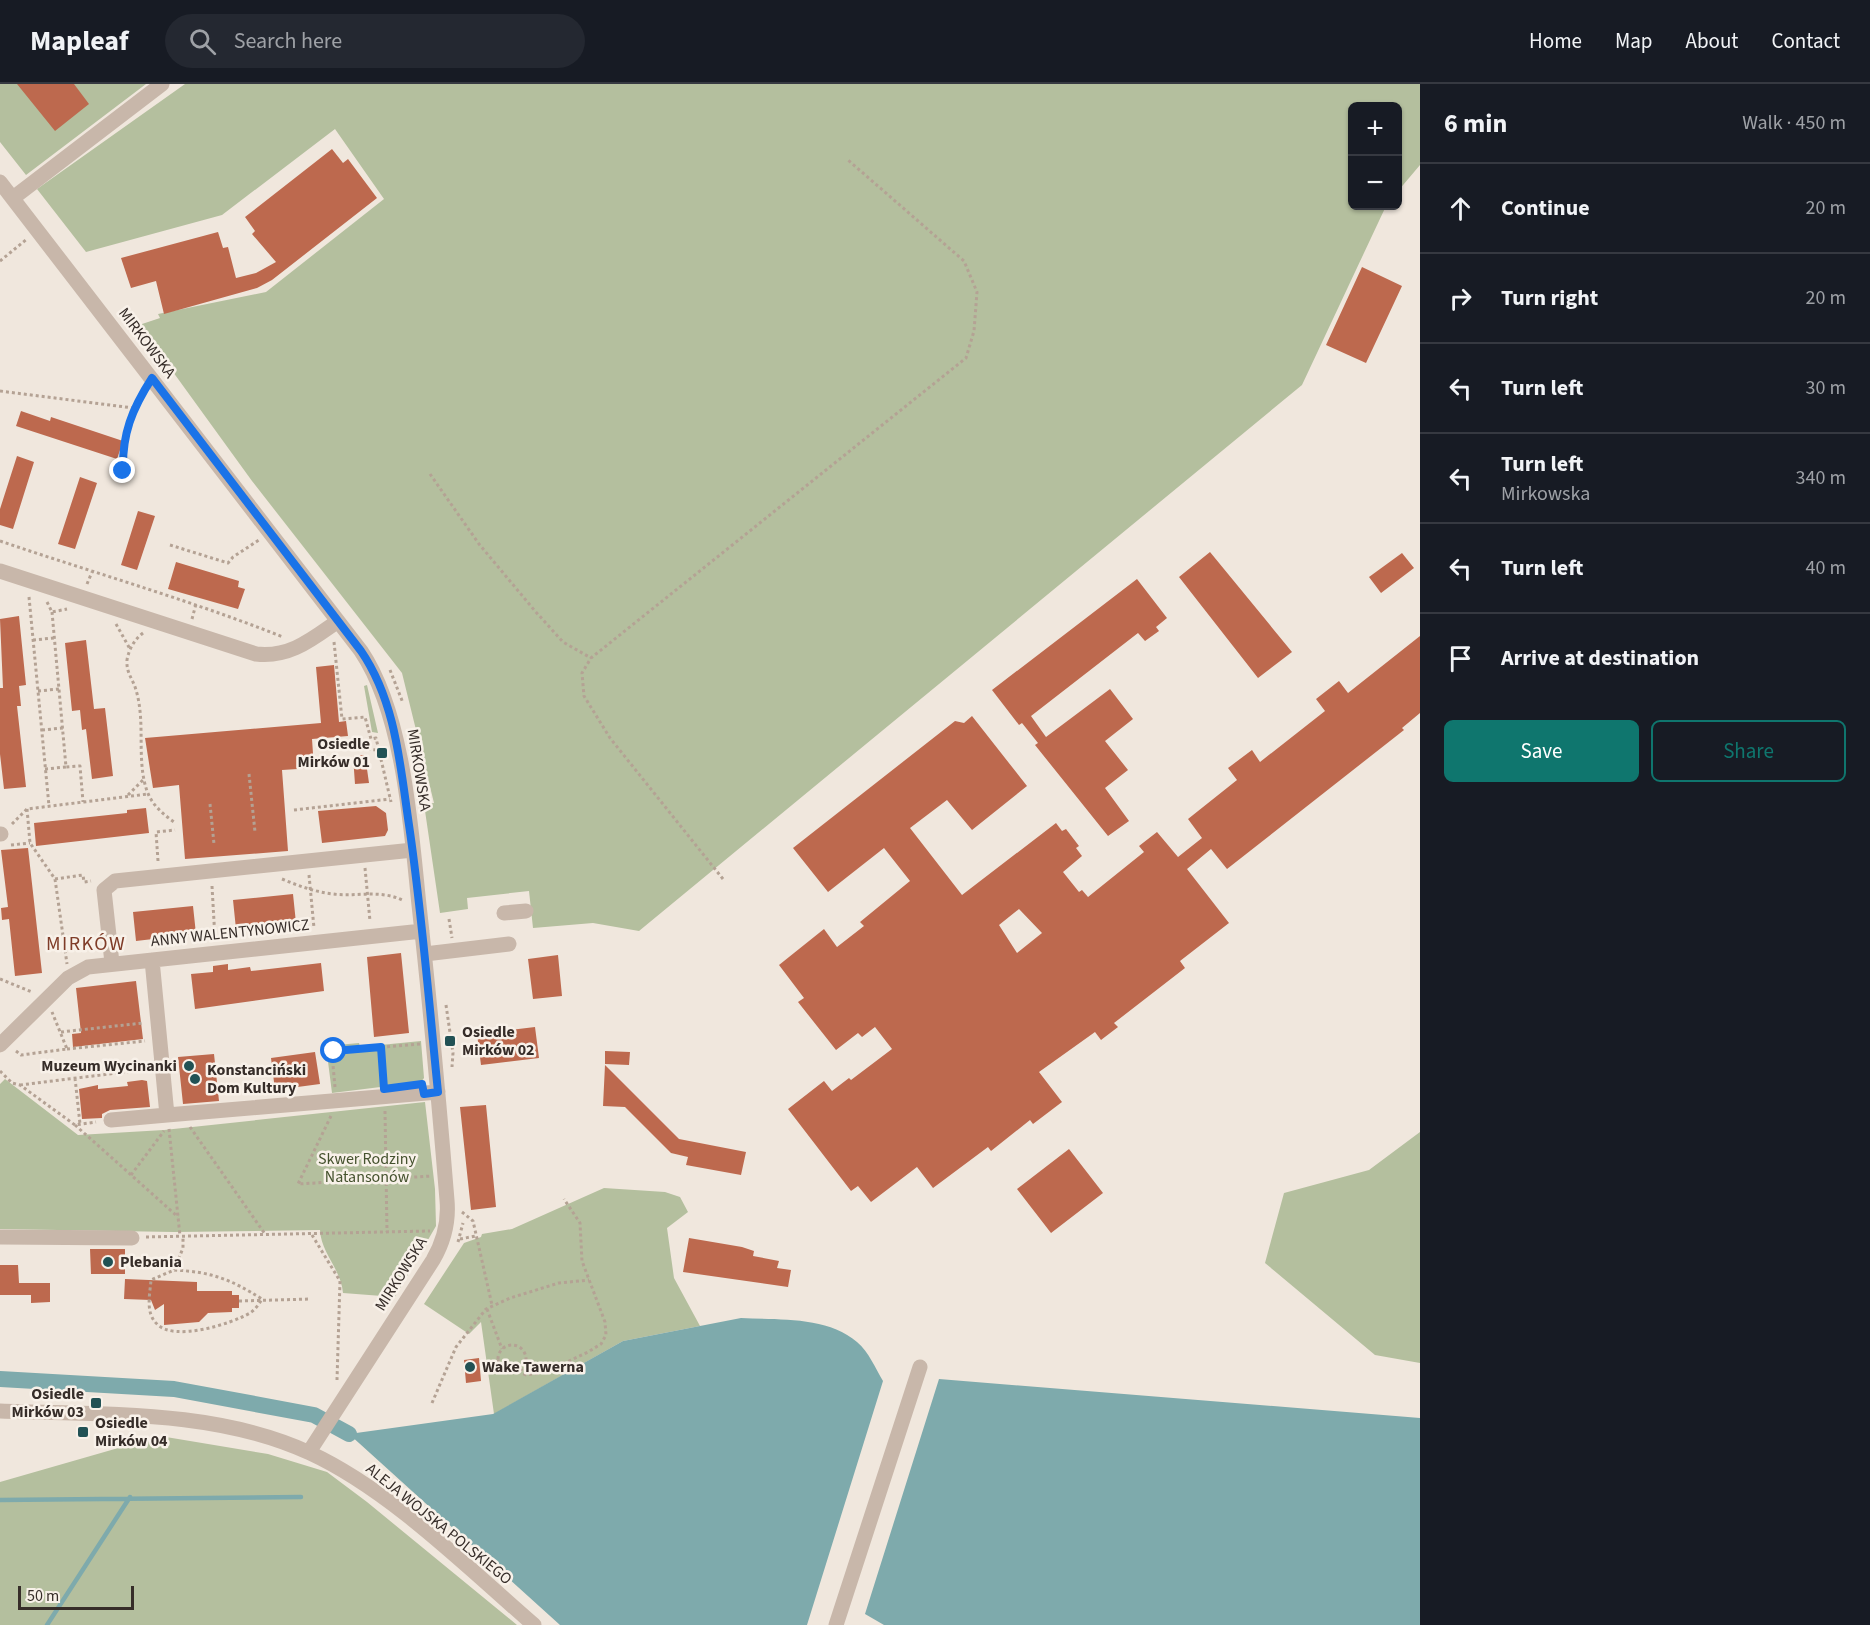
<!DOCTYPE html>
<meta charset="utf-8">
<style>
body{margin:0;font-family:"Source Sans 3",sans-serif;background:#242831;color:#f1f3f6}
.controls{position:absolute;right:18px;top:18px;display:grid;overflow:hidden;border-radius:9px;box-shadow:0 2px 4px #0004}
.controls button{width:54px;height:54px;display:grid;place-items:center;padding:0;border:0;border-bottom:2px solid #363941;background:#171b24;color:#f1f3f6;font:30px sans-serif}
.scale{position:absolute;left:18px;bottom:15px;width:116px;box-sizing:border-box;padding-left:6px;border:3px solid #362d29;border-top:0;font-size:16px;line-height:21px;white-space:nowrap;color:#362d29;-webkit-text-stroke:4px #f8f1e9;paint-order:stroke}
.stop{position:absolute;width:18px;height:18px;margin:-14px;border:4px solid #1a73e8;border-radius:50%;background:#fff}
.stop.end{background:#1a73e8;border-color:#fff;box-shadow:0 2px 6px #0008}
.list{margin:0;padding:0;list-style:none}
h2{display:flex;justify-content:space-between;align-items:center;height:78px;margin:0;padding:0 24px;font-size:26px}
h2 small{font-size:20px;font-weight:400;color:#9ea1a6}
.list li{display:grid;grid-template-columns:39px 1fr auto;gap:18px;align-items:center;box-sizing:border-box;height:90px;padding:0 24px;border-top:2px solid #363941}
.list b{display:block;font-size:22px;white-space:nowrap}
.list p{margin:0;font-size:20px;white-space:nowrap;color:#9ea1a6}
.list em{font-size:20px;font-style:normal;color:#9ea1a6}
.actions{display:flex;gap:12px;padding:18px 24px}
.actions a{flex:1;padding:14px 0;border:2px solid #0f766e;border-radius:9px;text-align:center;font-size:21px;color:#0f766e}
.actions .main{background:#0f766e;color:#fff}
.icon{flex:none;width:33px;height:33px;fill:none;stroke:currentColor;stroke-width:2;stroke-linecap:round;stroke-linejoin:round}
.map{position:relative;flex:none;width:1420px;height:1541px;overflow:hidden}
header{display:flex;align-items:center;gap:36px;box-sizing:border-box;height:84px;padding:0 30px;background:#171b24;border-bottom:2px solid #363941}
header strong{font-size:28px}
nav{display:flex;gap:33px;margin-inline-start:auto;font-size:21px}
.search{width:420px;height:54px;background:#242831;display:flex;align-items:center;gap:15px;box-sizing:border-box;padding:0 21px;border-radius:33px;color:#9ea1a6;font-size:22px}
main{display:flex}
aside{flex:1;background:#171b24}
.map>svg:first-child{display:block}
.green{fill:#b4bf9e}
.water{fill:#7eaaac}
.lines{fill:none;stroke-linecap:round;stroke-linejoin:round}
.stream{stroke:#7eaaac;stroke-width:4.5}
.canal{stroke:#7eaaac;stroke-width:16}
.building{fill:#bd694e;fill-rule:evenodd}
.path{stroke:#b4a294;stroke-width:3;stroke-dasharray:3 3;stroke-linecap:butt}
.minor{stroke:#c8b7aa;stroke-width:15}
.route{stroke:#1a73e8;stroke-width:8}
.poi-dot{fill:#215154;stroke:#f8f1e9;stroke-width:2}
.labels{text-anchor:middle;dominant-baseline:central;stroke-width:5;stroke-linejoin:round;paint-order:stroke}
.street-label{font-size:16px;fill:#362d29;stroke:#f8f1e9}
.poi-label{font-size:16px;font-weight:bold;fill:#362d29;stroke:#f8f1e9;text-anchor:start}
.park-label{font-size:16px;fill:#45522e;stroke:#f8f1e9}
.quarter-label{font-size:20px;letter-spacing:1.5px;fill:#7f3c28;stroke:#f8f1e9}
</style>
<header>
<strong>Mapleaf</strong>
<div class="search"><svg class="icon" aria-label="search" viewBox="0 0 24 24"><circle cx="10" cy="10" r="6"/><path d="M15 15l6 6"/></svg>Search here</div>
<nav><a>Home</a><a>Map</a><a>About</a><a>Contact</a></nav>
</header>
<main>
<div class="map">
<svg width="1420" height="1541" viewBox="0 0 1420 1541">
<rect width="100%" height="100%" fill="#f0e7dd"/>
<path class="green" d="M 0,0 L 146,0 L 26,91 L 0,58 Z
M 185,0 L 1420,0 L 1420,81 L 1398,107 L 1398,22 L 1352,22 L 1352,122 L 1386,122 L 1302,301 L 639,847 L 593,839 L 533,844 L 529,807 L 467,814 L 468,825 L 440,829 L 424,720 L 434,719 L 402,589 L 252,397 L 139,241 L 160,234 L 158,230 L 266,208 L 384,115 L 335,45 L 222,131 L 86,168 L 37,105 Z
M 367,601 L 378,649 L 372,648 L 364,602 Z
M 421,957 L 424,994 L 421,998 L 332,1009 L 326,962 L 359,959 L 360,963 Z
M 5,995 L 78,1051 L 164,1046 L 425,1018 L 435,1105 L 436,1142 L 395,1213 L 343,1209 C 341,1185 321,1169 320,1146 L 174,1148 L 0,1145 L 0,1000 Z
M 1420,1048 L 1420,1279 L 1375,1271 L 1265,1179 L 1284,1109 L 1369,1086 Z
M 604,1104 L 665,1108 L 680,1113 L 688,1128 L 667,1144 L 674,1194 L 700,1242 L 623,1257 L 494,1330 L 481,1238 L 469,1250 L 424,1220 L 464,1159 L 481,1153 L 482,1150 L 512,1145 Z
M 160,1352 L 268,1370 L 327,1388 L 367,1418 L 517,1541 L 0,1541 L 0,1398 Z"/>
<path class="water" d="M 741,1234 C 778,1236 827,1232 857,1258 C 869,1268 875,1284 883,1297 L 807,1541 L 560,1541 L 349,1350 L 493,1330 L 623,1257 Z
M 939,1295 L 1420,1334 L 1420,1541 L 884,1541 L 865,1530 Z"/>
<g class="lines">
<path class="stream" d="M 0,1416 L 301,1413
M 47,1541 L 130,1413"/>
<path class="canal" d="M 0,1295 L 174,1305 L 314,1331 L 349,1350"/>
</g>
<path class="building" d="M 17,0 L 74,0 L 89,20 L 55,47 Z
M 332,65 L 343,79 L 348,75 L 377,114 L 272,196 L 257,204 L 164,230 L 156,197 L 131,204 L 121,174 L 218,148 L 223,164 L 228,163 L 236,194 L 256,189 L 276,178 L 252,150 L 255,147 L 245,133 Z
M 1362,183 L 1402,202 L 1366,279 L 1326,261 Z
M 21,327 L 50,337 L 51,333 L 123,357 L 117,375 L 16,342 Z
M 17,372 L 34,378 L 13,445 L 0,441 L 0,425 Z
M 80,393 L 97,399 L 75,465 L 58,460 Z
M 138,427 L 155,432 L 137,486 L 121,481 Z
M 1210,468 L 1292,568 L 1258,594 L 1179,493 Z
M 1402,469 L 1414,484 L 1381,509 L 1369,493 Z
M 176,478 L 239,497 L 238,503 L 245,505 L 238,525 L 168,505 Z
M 1137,495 L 1167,534 L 1156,543 L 1159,547 L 1145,557 L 1138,549 L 1031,632 L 1046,653 L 1110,605 L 1133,635 L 1105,657 L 1128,686 L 1105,704 L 1129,737 L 1108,752 L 1035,661 L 1038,659 L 1022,639 L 1019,641 L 992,606 Z
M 19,532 L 26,601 L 19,602 L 21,622 L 17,622 L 26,703 L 4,705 L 0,670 L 0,604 L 3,604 L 0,535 Z
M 1420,552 L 1420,629 L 1402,644 L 1404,646 L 1227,785 L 1211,765 L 1187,785 L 1229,839 L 1180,877 L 1185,884 L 1114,939 L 1118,943 L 1101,956 L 1095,948 L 1039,988 L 1062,1018 L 1033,1040 L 1030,1036 L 991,1067 L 988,1063 L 933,1104 L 917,1083 L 871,1118 L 858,1102 L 851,1107 L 788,1025 L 824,997 L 832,1007 L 849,994 L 851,996 L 892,965 L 875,943 L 862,953 L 858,949 L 836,966 L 798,918 L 804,914 L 779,881 L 824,845 L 837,863 L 864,842 L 860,838 L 910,797 L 884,764 L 828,808 L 793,764 L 955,637 L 964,639 L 972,632 L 1027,702 L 972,746 L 947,716 L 910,744 L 962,811 L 1056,739 L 1062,747 L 1066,745 L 1079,762 L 1076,764 L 1082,772 L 1063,788 L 1079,808 L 1082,806 L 1088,813 L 1144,768 L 1139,762 L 1157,748 L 1178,773 L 1202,754 L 1188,735 L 1237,696 L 1228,684 L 1252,666 L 1260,678 L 1325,627 L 1316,615 L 1339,597 L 1348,609 ZM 1019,825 L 1042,849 L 1017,869 L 999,841 Z
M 86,556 L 94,625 L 105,624 L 113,692 L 92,695 L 86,645 L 82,646 L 80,626 L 72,627 L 65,559 Z
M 334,581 L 339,638 L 346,637 L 348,652 L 312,655 L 314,684 L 282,686 L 288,767 L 185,775 L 179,701 L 153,704 L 145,654 L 321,639 L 316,583 Z
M 364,671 L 371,685 L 367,685 L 369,699 L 355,700 L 353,672 Z
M 376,722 L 386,729 L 388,746 L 385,752 L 322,759 L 318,727 Z
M 146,724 L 149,749 L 36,762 L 34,739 L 127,729 L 127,726 Z
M 28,764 L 42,889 L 15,892 L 9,835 L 2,836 L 1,824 L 8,823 L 1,766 Z
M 293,810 L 296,839 L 236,845 L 233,816 Z
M 193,822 L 196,850 L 136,857 L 133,828 Z
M 401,869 L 409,949 L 374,953 L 367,873 Z
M 558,871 L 562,912 L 533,915 L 528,875 Z
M 321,879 L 324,907 L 195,925 L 191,890 L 213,888 L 213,882 L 228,880 L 228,886 L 250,883 L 251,887 Z
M 136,897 L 143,955 L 73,963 L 72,950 L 81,949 L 76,904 Z
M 535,943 L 539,974 L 481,981 L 477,950 Z
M 605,967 L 630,968 L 629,981 L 605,980 Z
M 315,968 L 320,1000 L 275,1006 L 271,974 Z
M 214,970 L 219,1017 L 183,1020 L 178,973 Z
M 605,981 L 679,1055 L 746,1068 L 741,1091 L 686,1081 L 688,1073 L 671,1069 L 625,1023 L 603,1022 Z
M 142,996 L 147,997 L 150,1023 L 110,1026 L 102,1030 L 102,1034 L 82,1035 L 79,1005 L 98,1001 L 98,1005 L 128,1002 L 127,998 Z
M 486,1021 L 496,1123 L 471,1126 L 460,1023 Z
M 1069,1065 L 1103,1109 L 1051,1149 L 1017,1105 Z
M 689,1154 L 742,1163 L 754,1167 L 753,1172 L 779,1177 L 777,1184 L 791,1186 L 788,1203 L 683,1188 Z
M 90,1165 L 125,1165 L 125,1190 L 91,1190 Z
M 0,1181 L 18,1181 L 19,1199 L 50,1199 L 50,1218 L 31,1219 L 31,1211 L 0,1211 Z
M 125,1195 L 197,1198 L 197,1207 L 232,1207 L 232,1211 L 239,1211 L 239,1224 L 232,1224 L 232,1228 L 208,1229 L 199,1238 L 164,1241 L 164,1220 L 155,1226 L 151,1216 L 124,1215 Z
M 479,1274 L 481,1297 L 466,1299 L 464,1276 Z"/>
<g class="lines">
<path class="path" d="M 0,177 L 27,155
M 0,307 L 133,324
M 123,387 C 122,359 128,332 143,308
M 430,390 L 479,460 L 535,527 L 563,558 L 591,574
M 0,457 C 94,489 190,516 283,553
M 170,461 L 228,479 L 233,473 L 259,456
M 87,500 L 92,488
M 29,513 L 49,722
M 47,518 L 52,528 L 67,525
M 52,528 L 66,683 L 80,682 L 83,718
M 192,535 L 196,520
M 116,540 L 130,565
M 143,549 C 134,556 129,565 127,576 C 126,589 133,595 136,606 C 146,639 136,675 147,707 C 152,721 163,730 174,738
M 33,556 L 54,554
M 334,558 L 342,635 L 365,633 L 371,655 L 376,654 L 391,718
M 390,586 L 403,619
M 38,607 L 59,605
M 42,646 L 63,644
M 348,657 L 351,664 L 378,666
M 45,685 L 66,683
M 249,690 L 255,748
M 128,711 L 144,695
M 210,720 L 214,760
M 27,725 L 30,759 L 55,795 L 67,880
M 294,726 L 390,715
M 12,740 L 27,725 L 148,710
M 11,761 L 30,759
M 158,777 L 156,748 L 175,746
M 365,784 L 370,837
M 309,791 L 314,844
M 55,795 L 83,791 L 84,798 L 91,797
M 282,795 C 299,802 315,808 333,810 C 357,813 382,805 404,817
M 723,795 L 610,654 L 584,612 L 582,589 L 591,574 L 966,274 L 974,247 L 977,208 L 964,177 L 848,76
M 212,802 L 215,855
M 449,835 L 452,854
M 65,866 L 96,863
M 0,895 L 32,908
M 446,921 L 453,969 L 452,983
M 61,948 L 143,939
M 381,963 L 384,999
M 67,965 L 145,957
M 16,967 L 21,971 L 67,965 L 52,928
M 0,987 L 12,999 L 20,1001 L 75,1041 L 96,1038
M 75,994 L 80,1040
M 20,1001 L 149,985
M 335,1003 L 332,970 L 334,967 L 420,960
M 385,1027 L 387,1148
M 331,1032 L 298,1100 L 432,1092
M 75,1041 L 178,1133
M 190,1043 L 265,1150
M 169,1045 L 180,1152
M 131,1091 L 164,1047
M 462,1128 L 473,1137 L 492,1221
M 312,1151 L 340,1197 L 337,1296
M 146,1153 L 430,1147
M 460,1155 L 476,1152
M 458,1158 L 463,1139
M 174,1186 C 212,1188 230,1195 262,1215 C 259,1220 255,1226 250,1229 C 231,1240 174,1258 157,1240 C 145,1229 150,1210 151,1196 Z
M 174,1186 L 183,1164 L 183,1152
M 239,1217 L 310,1215
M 487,1225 L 502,1265
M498 1275a14 14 0 1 1 28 0a14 14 0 1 1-28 0Z
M 518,1287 L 526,1291 L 546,1288 L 588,1268 L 601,1260 L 606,1251 L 605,1238 L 582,1177 L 580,1139 L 564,1115
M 432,1319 L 456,1263 L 486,1225 L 510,1214 L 559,1199 L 589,1196"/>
<path class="minor" d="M 0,98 L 361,567 C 404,631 411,745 419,821 C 430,919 439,1018 447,1116 C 449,1138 444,1157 433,1176 L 309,1368
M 13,114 L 162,0
M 0,487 L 256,570 C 290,574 312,555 338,537
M 0,750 L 1,750
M 504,829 L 526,827
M 425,870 L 509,860
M 152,876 L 167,1031 L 438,1008
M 112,879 L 104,806 L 115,797 L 413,766
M 0,961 L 68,894 L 88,883 L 422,847
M 111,1036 L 167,1031
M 0,1153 L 132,1154
M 0,1327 C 102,1331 215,1325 310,1369 C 390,1406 467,1483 534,1541
M 836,1541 L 920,1283"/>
</g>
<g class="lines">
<path class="route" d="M 123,387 C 122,350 132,325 152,294 L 361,567 C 396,618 400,681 409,741 C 422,829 429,919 438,1008 L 424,1010 L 422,1000 L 384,1005 L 381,963 L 334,967"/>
</g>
<g class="poi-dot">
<rect x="376" y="663" width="12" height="12" rx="3"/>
<rect x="444" y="951" width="12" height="12" rx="3"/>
<circle cx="189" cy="982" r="6"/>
<circle cx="195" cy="995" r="6"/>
<circle cx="108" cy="1178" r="6"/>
<circle cx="470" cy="1283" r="6"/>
<rect x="90" y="1313" width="12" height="12" rx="3"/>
<rect x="77" y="1342" width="12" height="12" rx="3"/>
</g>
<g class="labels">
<g class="street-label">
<text transform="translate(147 259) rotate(53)">MIRKOWSKA</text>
<text transform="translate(419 686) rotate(81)">MIRKOWSKA</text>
<text transform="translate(230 849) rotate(-6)">ANNY WALENTYNOWICZ</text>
<text transform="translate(401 1190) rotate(-58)">MIRKOWSKA</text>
<text transform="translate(439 1440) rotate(39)">ALEJA WOJSKA POLSKIEGO</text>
</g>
<g class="poi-label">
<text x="370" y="660" text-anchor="end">Osiedle<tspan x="370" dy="18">Mirków 01</tspan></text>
<text x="462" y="948">Osiedle<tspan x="462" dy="18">Mirków 02</tspan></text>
<text x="177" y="982" text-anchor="end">Muzeum Wycinanki</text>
<text x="207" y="986">Konstanciński<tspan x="207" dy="18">Dom Kultury</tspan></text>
<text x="120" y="1178">Plebania</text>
<text x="482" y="1283">Wake Tawerna</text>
<text x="84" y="1310" text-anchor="end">Osiedle<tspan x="84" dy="18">Mirków 03</tspan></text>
<text x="95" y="1339">Osiedle<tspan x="95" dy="18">Mirków 04</tspan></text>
</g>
<g class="park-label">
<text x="367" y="1075">Skwer Rodziny<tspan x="367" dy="18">Natansonów</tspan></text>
</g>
<g class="quarter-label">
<text x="86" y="860">MIRKÓW</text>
</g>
</g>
</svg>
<div class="controls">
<button>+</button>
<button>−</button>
</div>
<div class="scale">50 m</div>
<div class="stop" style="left:334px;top:967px"></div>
<div class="stop end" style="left:123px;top:387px"></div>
</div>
<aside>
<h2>6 min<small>Walk · 450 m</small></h2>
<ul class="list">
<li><svg class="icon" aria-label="ahead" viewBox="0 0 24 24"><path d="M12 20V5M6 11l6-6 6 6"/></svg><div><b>Continue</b></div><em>20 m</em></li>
<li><svg class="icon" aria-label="right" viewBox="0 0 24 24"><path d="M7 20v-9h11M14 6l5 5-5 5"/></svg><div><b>Turn right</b></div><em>20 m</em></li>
<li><svg class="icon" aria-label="left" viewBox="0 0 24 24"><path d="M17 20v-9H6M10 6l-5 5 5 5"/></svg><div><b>Turn left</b></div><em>30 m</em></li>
<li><svg class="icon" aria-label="left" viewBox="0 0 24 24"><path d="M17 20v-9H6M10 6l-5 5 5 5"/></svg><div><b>Turn left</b><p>Mirkowska</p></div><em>340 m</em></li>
<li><svg class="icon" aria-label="left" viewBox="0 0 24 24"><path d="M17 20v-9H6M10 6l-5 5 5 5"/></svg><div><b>Turn left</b></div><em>40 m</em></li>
<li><svg class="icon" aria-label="arrive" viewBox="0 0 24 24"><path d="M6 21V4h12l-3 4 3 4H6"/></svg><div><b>Arrive at destination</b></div></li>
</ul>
<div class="actions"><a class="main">Save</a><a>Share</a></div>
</aside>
</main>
